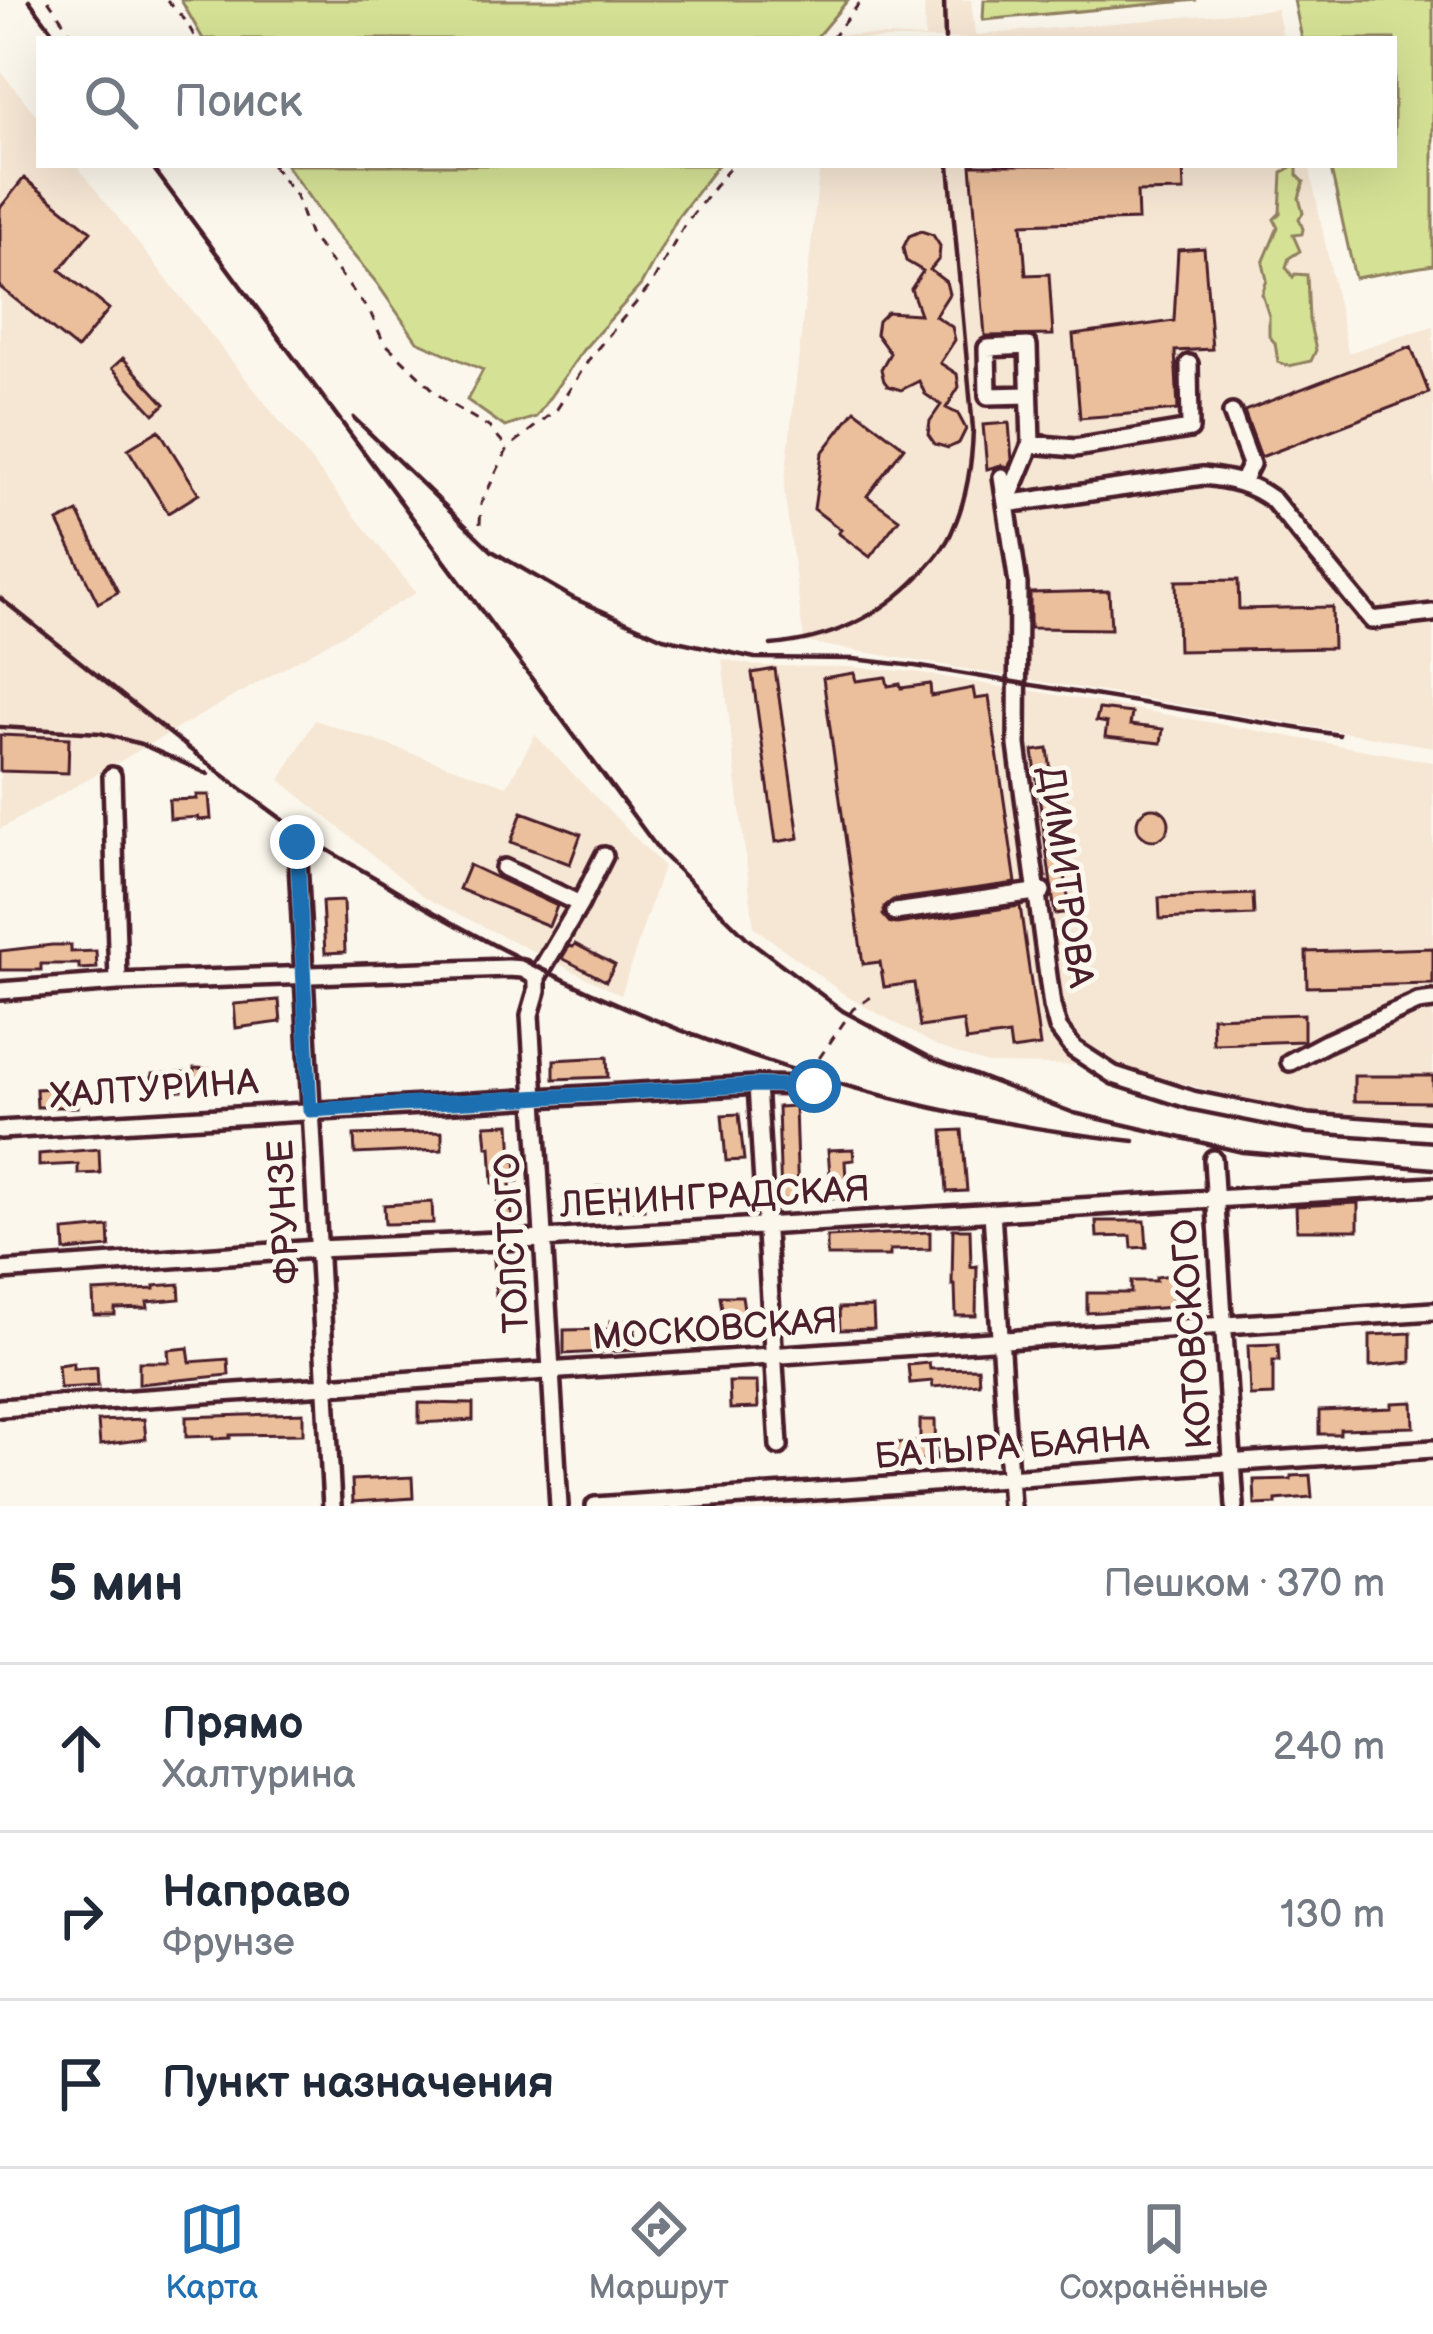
<!DOCTYPE html>
<html lang="ru">
<meta charset="utf-8">
<style>
body{margin:0;font-family:"Balsamiq Sans",sans-serif;background:#f2f2f3;color:#1f2937}
.stop{position:absolute;width:36px;height:36px;margin:-27px;border:9px solid #1f6fb2;border-radius:50%;background:#fff}
.stop.end{background:#1f6fb2;border-color:#fff;box-shadow:0 3px 12px #0008}
.list{margin:0;padding:0;list-style:none}
h2{display:flex;justify-content:space-between;align-items:center;height:156px;margin:0;padding:0 48px;font-size:51px}
h2 small{font-size:39px;font-weight:400;color:#747a83}
.list li{display:grid;grid-template-columns:78px 1fr auto;gap:36px;align-items:center;box-sizing:border-box;height:168px;padding:0 48px;border-top:3px solid #e0e1e3}
.list b{display:block;font-size:45px;white-space:nowrap}
.list p{margin:0;font-size:39px;white-space:nowrap;color:#747a83}
.list em{font-size:39px;font-style:normal;color:#747a83}
.icon{flex:none;width:66px;height:66px;fill:none;stroke:currentColor;stroke-width:2;stroke-linecap:round;stroke-linejoin:round}
.map{position:relative;flex:none;width:1433px;height:1506px;overflow:hidden}
.search{position:absolute;background:#fff;box-shadow:0 12px 48px #0002;left:36px;right:36px;top:36px;height:132px;display:flex;align-items:center;gap:30px;box-sizing:border-box;padding:0 42px;border-radius:0px;color:#747a83;font-size:45px}
.sheet{height:660px;background:#fff}
nav{display:flex;justify-content:space-around;align-items:center;box-sizing:border-box;height:168px;border-top:3px solid #e0e1e3;background:#fff;font-size:33px;color:#747a83}
nav a{display:grid;justify-items:center;gap:6px}
nav .on{color:#1f6fb2}
.map>svg:first-child{display:block}
.built{fill:#f6e6d4}
.green{fill:#d5e295;stroke:#908060;stroke-width:3}
.building{fill:#ebbf9b;stroke:#4a1f2b;stroke-width:3}
.lines{fill:none;stroke-linecap:round;stroke-linejoin:round}
.minor-casing{stroke:#4a1f2b;stroke-width:24}
.path{stroke:#4a1f2b;stroke-width:3;stroke-dasharray:9 9;stroke-linecap:butt}
.minor{stroke:#fbf7ec;stroke-width:15}
.rail{stroke:#4a1f2b;stroke-width:4.5}
.route{stroke:#1f6fb2;stroke-width:15}
.labels{text-anchor:middle;dominant-baseline:central;stroke-width:10;stroke-linejoin:round;paint-order:stroke}
.street-label{font-size:36px;fill:#4a1f2b;stroke:#fbf7ec}
</style>
<div class="map">
<svg width="1433" height="1506" viewBox="0 0 1433 1506">
<rect width="100%" height="100%" fill="#fbf7ec"/>
<filter id="ink" filterUnits="userSpaceOnUse"><feTurbulence type="fractalNoise" baseFrequency=".00833" numOctaves="2"/><feDisplacementMap in="SourceGraphic" scale="24" xChannelSelector="R" yChannelSelector="G"/><feConvolveMatrix kernelMatrix="1 2 1 2 8 2 1 2 1" color-interpolation-filters="sRGB"/></filter>
<g filter="url(#ink)">
<path class="built" d="M 924,0 L 971,0 L 975,35 L 1277,9 L 1283,39 L 834,39 L 835,34 L 925,38 Z
M 0,70 L 39,119 L 39,165 L 76,165 L 416,593 L 0,829 Z
M 820,165 L 1309,165 L 1348,353 L 1433,326 L 1433,747 L 804,642 L 784,489 Z
M 722,659 L 755,666 L 851,667 L 914,672 L 1013,689 L 1048,1008 L 1086,1065 L 987,1064 L 939,1047 L 848,997 L 754,927 Z
M 1022,689 L 1433,762 L 1433,1124 L 1308,1114 L 1119,1068 L 1095,1058 L 1077,1043 L 1056,1005 L 1021,745 Z
M 315,720 L 507,786 L 535,735 L 663,866 L 621,995 L 426,898 L 280,780 Z"/>
<path class="green" d="M 181,0 L 848,0 L 815,39 L 203,39 Z
M 984,0 L 1197,0 L 983,20 Z
M 1294,0 L 1433,0 L 1433,265 L 1355,278 L 1330,165 L 1394,165 L 1394,39 L 1302,39 Z
M 286,165 L 718,165 L 678,217 L 641,285 L 583,350 L 536,417 L 505,427 L 467,400 L 483,370 L 417,341 L 376,282 L 334,232 Z
M 1293,166 L 1297,167 L 1297,175 L 1304,182 L 1299,198 L 1303,213 L 1299,219 L 1303,229 L 1302,234 L 1293,235 L 1300,251 L 1289,258 L 1286,267 L 1293,277 L 1295,274 L 1307,275 L 1309,320 L 1316,350 L 1311,361 L 1289,366 L 1278,362 L 1275,343 L 1269,336 L 1269,316 L 1262,294 L 1267,280 L 1263,263 L 1278,227 L 1274,219 L 1280,213 L 1282,173 Z"/>
<path class="building" d="M 971,165 L 1183,165 L 1184,191 L 1137,192 L 1138,220 L 1022,224 L 1026,275 L 1049,274 L 1053,335 L 985,336 Z
M 24,178 L 91,231 L 60,270 L 109,309 L 77,349 L 0,287 L 0,208 Z
M 921,231 L 933,235 L 940,246 L 939,259 L 930,270 L 946,282 L 949,294 L 935,316 L 952,327 L 955,340 L 940,363 L 957,374 L 959,387 L 946,408 L 958,414 L 966,429 L 959,443 L 948,448 L 935,444 L 928,434 L 930,421 L 941,405 L 925,394 L 919,381 L 901,390 L 888,386 L 884,381 L 881,369 L 890,353 L 876,334 L 878,321 L 887,312 L 920,314 L 911,289 L 923,271 L 906,261 L 903,248 L 909,236 Z
M 1204,248 L 1212,349 L 1175,351 L 1178,410 L 1080,418 L 1073,335 L 1174,321 L 1178,250 Z
M 1411,347 L 1429,393 L 1261,457 L 1244,411 Z
M 123,358 L 165,404 L 154,414 L 112,368 Z
M 855,410 L 904,447 L 867,496 L 899,519 L 870,557 L 838,533 L 841,530 L 814,509 L 822,453 Z
M 1009,423 L 1012,460 L 1008,467 L 1001,465 L 987,469 L 983,425 Z
M 159,430 L 199,494 L 168,513 L 128,449 Z
M 78,512 L 118,592 L 98,603 L 58,522 Z
M 1238,580 L 1239,609 L 1332,607 L 1333,648 L 1178,651 L 1176,581 Z
M 1109,591 L 1111,629 L 1030,628 L 1030,593 Z
M 775,669 L 799,838 L 776,842 L 752,673 Z
M 854,673 L 856,681 L 886,677 L 888,686 L 900,684 L 901,688 L 930,684 L 931,696 L 973,688 L 975,699 L 989,697 L 1016,883 L 893,900 L 884,907 L 883,915 L 890,923 L 897,924 L 1020,906 L 1040,1046 L 1011,1050 L 1009,1035 L 966,1041 L 963,1021 L 920,1027 L 914,983 L 884,987 L 880,962 L 863,964 L 823,678 Z
M 1099,709 L 1132,713 L 1130,725 L 1163,729 L 1161,743 L 1105,737 L 1107,723 L 1096,721 Z
M 0,735 L 69,738 L 68,773 L 0,771 Z
M 1048,749 L 1070,912 L 1055,914 L 1033,751 Z
M 196,795 L 209,795 L 211,819 L 198,820 L 198,817 L 170,819 L 169,800 L 197,799 Z
M1137 824a16 16 0 1 1 32 0a16 16 0 1 1-32 0Z
M 522,812 L 581,834 L 570,864 L 511,842 Z
M 469,865 L 557,906 L 549,926 L 459,889 Z
M 1253,894 L 1254,915 L 1160,919 L 1159,898 Z
M 343,901 L 345,952 L 325,953 L 322,902 Z
M 575,944 L 615,965 L 606,981 L 562,958 L 569,946 L 573,947 Z
M 52,945 L 71,945 L 71,952 L 96,951 L 97,968 L 79,969 L 79,964 L 41,964 L 41,970 L 0,970 L 0,951 Z
M 1433,948 L 1433,984 L 1307,987 L 1306,952 Z
M 279,1000 L 281,1022 L 236,1028 L 234,1004 Z
M 1304,1014 L 1304,1041 L 1213,1044 L 1212,1017 Z
M 607,1057 L 608,1077 L 554,1079 L 554,1060 Z
M 194,1068 L 217,1069 L 216,1089 L 182,1084 L 182,1090 L 168,1091 L 168,1082 L 152,1080 L 152,1074 L 194,1072 Z
M 1354,1076 L 1433,1076 L 1433,1102 L 1354,1101 Z
M 78,1087 L 78,1107 L 37,1107 L 36,1089 Z
M 795,1106 L 798,1200 L 781,1200 L 778,1107 Z
M 739,1114 L 744,1160 L 726,1161 L 722,1115 Z
M 510,1124 L 512,1160 L 516,1160 L 518,1181 L 510,1182 L 512,1219 L 499,1220 L 496,1182 L 493,1183 L 491,1147 L 487,1147 L 485,1125 Z
M 962,1130 L 967,1191 L 947,1192 L 943,1131 Z
M 442,1132 L 442,1150 L 355,1154 L 354,1135 Z
M 99,1149 L 100,1173 L 78,1174 L 78,1164 L 39,1166 L 39,1154 Z
M 853,1149 L 854,1160 L 845,1161 L 847,1197 L 832,1198 L 828,1150 Z
M 642,1186 L 644,1209 L 597,1211 L 596,1187 Z
M 432,1202 L 433,1223 L 385,1224 L 384,1205 Z
M 1358,1203 L 1358,1230 L 1297,1230 L 1296,1206 Z
M 1096,1221 L 1145,1221 L 1147,1247 L 1132,1248 L 1131,1236 L 1097,1237 Z
M 109,1227 L 110,1247 L 65,1251 L 64,1231 Z
M 953,1229 L 970,1229 L 971,1267 L 977,1266 L 976,1316 L 956,1316 L 955,1285 L 952,1285 Z
M 930,1232 L 930,1249 L 890,1250 L 890,1256 L 827,1256 L 827,1237 Z
M 518,1259 L 519,1294 L 496,1295 L 494,1260 Z
M 1171,1275 L 1174,1307 L 1087,1313 L 1087,1293 L 1131,1293 L 1131,1281 L 1156,1281 L 1156,1277 Z
M 179,1284 L 180,1299 L 147,1302 L 148,1308 L 115,1309 L 115,1315 L 94,1315 L 93,1292 L 154,1289 L 154,1286 Z
M 720,1296 L 742,1296 L 748,1335 L 726,1338 Z
M 873,1307 L 874,1329 L 840,1330 L 839,1308 Z
M 610,1321 L 634,1321 L 635,1350 L 564,1354 L 564,1330 L 610,1329 Z
M 1411,1333 L 1411,1362 L 1370,1366 L 1370,1335 Z
M 1278,1344 L 1279,1361 L 1273,1361 L 1273,1395 L 1250,1396 L 1248,1345 Z
M 188,1348 L 190,1362 L 228,1359 L 229,1375 L 139,1384 L 139,1362 L 169,1362 L 168,1350 Z
M 73,1363 L 73,1369 L 97,1367 L 98,1386 L 60,1388 L 58,1365 Z
M 929,1363 L 930,1369 L 978,1368 L 979,1383 L 933,1387 L 932,1381 L 910,1383 L 908,1365 Z
M 729,1382 L 757,1382 L 758,1408 L 730,1409 Z
M 1413,1402 L 1414,1427 L 1340,1429 L 1340,1434 L 1319,1434 L 1319,1411 L 1392,1408 L 1392,1403 Z
M 419,1403 L 473,1404 L 473,1420 L 419,1423 Z
M 303,1413 L 303,1434 L 230,1435 L 230,1438 L 213,1439 L 213,1436 L 186,1437 L 186,1417 Z
M 144,1419 L 146,1439 L 100,1445 L 98,1421 Z
M 920,1420 L 935,1420 L 936,1459 L 895,1462 L 894,1443 L 920,1442 Z
M 1310,1475 L 1312,1497 L 1276,1500 L 1276,1504 L 1255,1505 L 1254,1480 L 1291,1479 L 1291,1476 Z
M 412,1477 L 413,1498 L 353,1502 L 352,1480 Z"/>
<g class="lines">
<defs>
<path id="minor" d="M 1029,395 L 988,396 L 987,348 L 1028,346 L 1031,444 L 1006,504 L 1203,476 C 1231,479 1250,483 1273,500 L 1372,620 L 1433,613
M 1232,413 L 1251,464 L 1242,482
M 1031,444 L 1075,448 L 1190,429 L 1189,364
M 1002,477 L 1018,584 L 1017,745 L 1052,1006 L 1058,1028 L 1074,1049 L 1114,1075 L 1192,1100 L 1307,1123 L 1433,1132
M 112,776 L 118,982
M 297,843 L 332,1506
M 504,868 L 580,904
M 895,912 L 1042,891
M 537,977 L 537,991 L 530,1015 L 559,1506
M 537,977 L 580,904 L 604,856
M 0,991 L 118,982 L 508,968 L 523,969 L 537,977
M 1290,1062 L 1326,1043 L 1418,1002 L 1433,1000
M 757,1085 L 779,1446
M 0,1130 L 757,1085 L 814,1086
M 1213,1159 L 1235,1506
M 992,1212 L 1011,1506
M 0,1271 L 317,1249 L 543,1239 L 1433,1186
M 0,1408 L 1433,1311
M 595,1506 L 1433,1449"/>
</defs>
<use href="#minor" class="minor-casing"/>
<path class="path" d="M 48,0 L 75,39
M 167,0 L 185,20 L 196,39
M 831,39 L 862,0
M 272,165 L 296,196 L 309,234 L 371,314 L 383,341 L 444,400 L 489,427 L 507,447
M 480,524 L 481,504 L 508,448 L 557,409 L 592,355 L 651,285 L 685,224 L 732,165
M 809,1073 L 853,1009 L 877,993"/>
<use href="#minor" class="minor"/>
<path class="rail" d="M 29,0 L 58,39
M 944,0 L 945,39
M 151,165 L 661,853 L 748,939 L 843,1011 L 931,1058 L 1074,1113 L 1242,1152 L 1433,1169
M 354,418 L 492,551 L 573,598 L 663,638 L 755,658 L 853,659 L 915,666 L 1339,735
M 0,598 C 97,674 193,755 293,827 C 324,850 360,868 394,889 C 619,1024 871,1114 1134,1141
M 771,645 C 830,640 879,618 920,575 C 933,561 946,547 953,529 C 967,498 972,463 973,429 L 949,165
M 0,727 L 100,733 L 141,744 L 208,774"/>
</g>
</g>
<g class="lines" filter="url(#ink)">
<path class="route" d="M 297,842 L 310,1110 L 757,1085 L 814,1086"/>
</g>
<g class="labels">
<g class="street-label">
<text transform="translate(1065 877) rotate(82)">ДИМИТРОВА</text>
<text transform="translate(154 1090) rotate(-4)">ХАЛТУРИНА</text>
<text transform="translate(715 1198) rotate(-3)">ЛЕНИНГРАДСКАЯ</text>
<text transform="translate(285 1212) rotate(-93)">ФРУНЗЕ</text>
<text transform="translate(513 1243) rotate(-93)">ТОЛСТОГО</text>
<text transform="translate(715 1330) rotate(-4)">МОСКОВСКАЯ</text>
<text transform="translate(1193 1334) rotate(-94)">КОТОВСКОГО</text>
<text transform="translate(1012 1448) rotate(-4)">БАТЫРА БАЯНА</text>
</g>
</g>
</svg>
<div class="stop" style="left:814px;top:1086px"></div>
<div class="stop end" style="left:297px;top:842px"></div>
<div class="search"><svg class="icon" aria-label="search" viewBox="0 0 24 24"><circle cx="10" cy="10" r="6"/><path d="M15 15l6 6"/></svg>Поиск</div>
</div>
<section class="sheet">
<h2>5 мин<small>Пешком · 370 m</small></h2>
<ul class="list">
<li><svg class="icon" aria-label="ahead" viewBox="0 0 24 24"><path d="M12 20V5M6 11l6-6 6 6"/></svg><div><b>Прямо</b><p>Халтурина</p></div><em>240 m</em></li>
<li><svg class="icon" aria-label="right" viewBox="0 0 24 24"><path d="M7 20v-9h11M14 6l5 5-5 5"/></svg><div><b>Направо</b><p>Фрунзе</p></div><em>130 m</em></li>
<li><svg class="icon" aria-label="arrive" viewBox="0 0 24 24"><path d="M6 21V4h12l-3 4 3 4H6"/></svg><div><b>Пункт назначения</b></div></li>
</ul>
</section>
<nav>
<a class="on"><svg class="icon" aria-label="map" viewBox="0 0 24 24"><path d="M3 6l6-2 6 2 6-2v14l-6 2-6-2-6 2zM9 4v14M15 6v14"/></svg>Карта</a>
<a><svg class="icon" aria-label="directions" viewBox="0 0 24 24"><path d="M12 3l9 9-9 9-9-9zM9 14v-3h6M13 9l2 2-2 2"/></svg>Маршрут</a>
<a><svg class="icon" aria-label="saved" viewBox="0 0 24 24"><path d="M7 4h10v16l-5-4-5 4z"/></svg>Сохранённые</a>
</nav>
